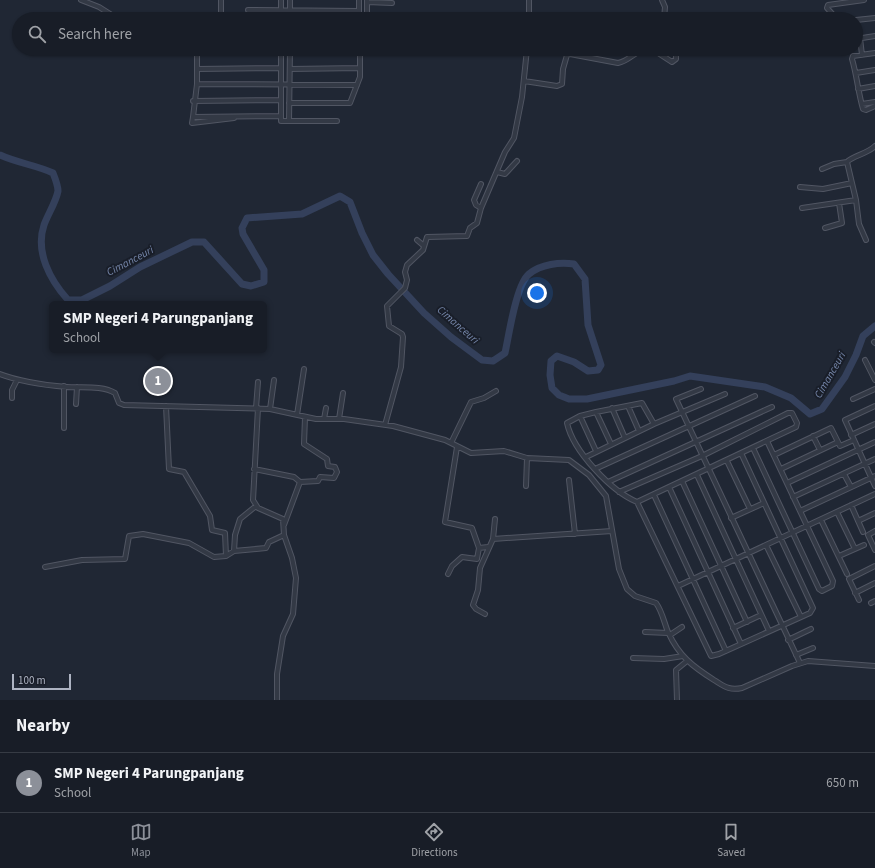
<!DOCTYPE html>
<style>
body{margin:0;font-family:"Source Sans 3",sans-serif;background:#21262f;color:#f1f3f6}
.scale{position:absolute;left:12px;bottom:10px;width:59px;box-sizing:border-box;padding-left:4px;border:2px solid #adb3c2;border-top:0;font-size:11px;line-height:14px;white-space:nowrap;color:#adb3c2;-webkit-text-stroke:3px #191e29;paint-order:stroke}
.you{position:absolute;left:537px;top:293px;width:14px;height:14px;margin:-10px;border:3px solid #fff;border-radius:50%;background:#1a73e8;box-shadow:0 0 0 6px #1a73e833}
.badge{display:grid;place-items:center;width:26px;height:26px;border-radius:50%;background:#8c9099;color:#fff;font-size:13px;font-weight:700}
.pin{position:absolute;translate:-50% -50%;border:2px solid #fff;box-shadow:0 1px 4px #0006}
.popup{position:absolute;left:49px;top:301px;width:218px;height:52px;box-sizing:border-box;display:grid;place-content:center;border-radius:6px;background:#181d27;filter:drop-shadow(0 1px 3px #0005);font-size:13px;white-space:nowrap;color:#9fa2a7}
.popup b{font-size:15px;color:#f1f3f6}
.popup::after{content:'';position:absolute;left:50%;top:100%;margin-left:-8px;border:8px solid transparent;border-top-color:#181d27}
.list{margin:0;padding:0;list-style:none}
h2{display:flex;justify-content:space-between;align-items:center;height:52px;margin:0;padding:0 16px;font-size:17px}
h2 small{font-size:13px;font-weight:400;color:#9fa2a7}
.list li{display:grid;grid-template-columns:26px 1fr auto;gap:12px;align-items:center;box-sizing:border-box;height:60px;padding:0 16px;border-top:1px solid #363b44}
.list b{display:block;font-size:15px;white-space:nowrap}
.list p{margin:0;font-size:13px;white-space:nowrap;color:#9fa2a7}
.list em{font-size:13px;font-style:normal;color:#9fa2a7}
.icon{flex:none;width:22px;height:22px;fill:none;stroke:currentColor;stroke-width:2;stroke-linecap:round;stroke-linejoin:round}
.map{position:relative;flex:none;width:875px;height:700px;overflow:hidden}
.search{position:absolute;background:#181d27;box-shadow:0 1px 3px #0004;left:12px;right:12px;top:12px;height:44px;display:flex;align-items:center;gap:10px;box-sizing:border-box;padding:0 14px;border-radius:22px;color:#9fa2a7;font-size:15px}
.sheet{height:112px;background:#181d27}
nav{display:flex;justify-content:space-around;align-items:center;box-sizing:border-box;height:56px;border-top:1px solid #363b44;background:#181d27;font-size:11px;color:#9fa2a7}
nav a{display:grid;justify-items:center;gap:2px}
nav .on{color:#8c9099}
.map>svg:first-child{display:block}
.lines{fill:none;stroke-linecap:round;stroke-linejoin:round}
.river{stroke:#34405b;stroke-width:7}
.street-casing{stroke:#515663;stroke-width:6}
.street{stroke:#333945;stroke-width:4}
.labels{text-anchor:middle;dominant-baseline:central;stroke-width:4;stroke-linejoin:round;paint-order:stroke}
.water-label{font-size:11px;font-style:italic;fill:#7687aa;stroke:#191e29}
</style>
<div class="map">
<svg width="875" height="700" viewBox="0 0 875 700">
<rect width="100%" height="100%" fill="#202734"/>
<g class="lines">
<path class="river" d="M 0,155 C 17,163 36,165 53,173 C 55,178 58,186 58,191 C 56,202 48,214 44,225 C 35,252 50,280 68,300 L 82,300 L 110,286 L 140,267 L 192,242 L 204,242 L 242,284 L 251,286 L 264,282 L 264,270 L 243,234 L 242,228 L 247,218 L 302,214 L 340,196 L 350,202 L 362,233 L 373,255 L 388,274 L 424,313 L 451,337 L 482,360 L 493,361 L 505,353 C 509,335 516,285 529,274 C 541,264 560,262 574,264 L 585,279 L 588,325 L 601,365 L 598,370 L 588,371 L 574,362 L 557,356 L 551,361 L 550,375 L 552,388 L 559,395 L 569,399 L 587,399 L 674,381 L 690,376 L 765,387 L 791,398 L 810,414 L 822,409 L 845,377 L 856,355 L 863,336 L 875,326"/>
<defs>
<path id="street" d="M 81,0 L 99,7 L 118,19
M 281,0 L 281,19
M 359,0 L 359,19
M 662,0 L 665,7 L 664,19
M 367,2 L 392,3
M 248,10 L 359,11
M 221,19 L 221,0
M 247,19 L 367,18 L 367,0
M 290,19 L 290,0
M 529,19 L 529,0
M 837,19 L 827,8 L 828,5 L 864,0
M 856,20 L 875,18
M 860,38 L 862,55
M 856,39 L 875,36
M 281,49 L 281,121 L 337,121
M 652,49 L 672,62 L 676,59 L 676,49
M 281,52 L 199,52 L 197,54 L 197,84 L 193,117 L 281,116
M 290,52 L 360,52
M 875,53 L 853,56 L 852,59 C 857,76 858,92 863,109 L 866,110 L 875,106
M 197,69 L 281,68
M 290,69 L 360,68
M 856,73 L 875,70
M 524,81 L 557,86 L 562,84 L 563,69 L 567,55 L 570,54 L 618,63 C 630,61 635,50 648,49
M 197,84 L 357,85
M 858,89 L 875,86
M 193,101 L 281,100
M 289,103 L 350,103 L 360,77 L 360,49
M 862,104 L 875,102
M 193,117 L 192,123 L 234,118
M 289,121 L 290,49
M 822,169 L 834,164 L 847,162
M 497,172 L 505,174 L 517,161
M 800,187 L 823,189 L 852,183
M 481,208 L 476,205 L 474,200 L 481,184
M 802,208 L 856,200
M 825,228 L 842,223 L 839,203
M 417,240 L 424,246
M 866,240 L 859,224 L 856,200 L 847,162 C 852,156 867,154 875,146
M 874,342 L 875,343
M 865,360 L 875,380
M 0,374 C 21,382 44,385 67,387 C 81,388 103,385 115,393 L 119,403 L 124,405 L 270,409 L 316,419 L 344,419 L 393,426 L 445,440 L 471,453 L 504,451 L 527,458 L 569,460 L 589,475 L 606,496 L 619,569 L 627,589 L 635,596 L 656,603 C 662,611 664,622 668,632 C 679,656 692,666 714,680 C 724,686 729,691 742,688 L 792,666 L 808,661 L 875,666
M 701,389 L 676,399 L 800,663
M 12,398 L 12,390 L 17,380
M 853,399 L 875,389
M 76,404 L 77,387
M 166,406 L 169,469 L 184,472 L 210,516 L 212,530 L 225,533 L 226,556
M 628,406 L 639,431
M 875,406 L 845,420 L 875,486
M 256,408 L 258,382
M 258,408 L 253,500 L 258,508 L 283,519 L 284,535 L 292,558 L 296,578 L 293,614 L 283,636 L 277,674 L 277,700
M 612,408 L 625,438
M 270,409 L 274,380
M 596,412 L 580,416 L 596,451
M 297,415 L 304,369
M 580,416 L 567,423 C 573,451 611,491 637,502 L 796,427 L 797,423 L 792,413 L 788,413 L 702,456 L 619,492
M 324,419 L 326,408
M 339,419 L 343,393
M 385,425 L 401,367 L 403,337 L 402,334 L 389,326 L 387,306 L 405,288 L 407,280 L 405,272 L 407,265 L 423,250 L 427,237 L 467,236 L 470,228 L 477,223 L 481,208 L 505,152 L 514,138 L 522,97 L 527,49
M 64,428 L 64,386
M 851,435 L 875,424
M 813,436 L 820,450
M 451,443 L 471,402 L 484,398 L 496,391
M 611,444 L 596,412 L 642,403 L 654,424
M 457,447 L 445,522 L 472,528 L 479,548
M 753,448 L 819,589 L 822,591 L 832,586 L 833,581 L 767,441
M 774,455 L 831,428 L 840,446 L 854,440
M 586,457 L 654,424 L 725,394
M 727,461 L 750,509
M 254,469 L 294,477 L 300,482 L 284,525
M 595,469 L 755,396
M 781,469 L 838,442
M 844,474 L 851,487
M 697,475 L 769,631
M 569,480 L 575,534
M 682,481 L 747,622
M 300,482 L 318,481 L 320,477 L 334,478 L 337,472 L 335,467 L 328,466 L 327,459 L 304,444 L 305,417
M 608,482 L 772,407
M 787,483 L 875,442
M 526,486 L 527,458
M 669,487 L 741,644
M 654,495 L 726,651
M 793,497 L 875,459
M 637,502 L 711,656 L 719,654 L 810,613 L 813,608 L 741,453
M 851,505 L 863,532
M 800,511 L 875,476
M 837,512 L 855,549
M 731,518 L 764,503
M 821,520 L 847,574
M 858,521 L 875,513
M 875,531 L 868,535 L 875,550
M 493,539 L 495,519
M 766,545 L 801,617
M 234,551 L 235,535 L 240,519 L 256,506
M 839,556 L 864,545
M 45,567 L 82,560 L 125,559 L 129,536 L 143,534 L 189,543 L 214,557 L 226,556 L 234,551 L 266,548 L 269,542 L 284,535
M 448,574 L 452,566 L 462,557 L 477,559 L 479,548 L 488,547
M 678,586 L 875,494
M 855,593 L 875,583
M 859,600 L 849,579 L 875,566
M 871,603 L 875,601
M 485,614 L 476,609 L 473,605 L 478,590 L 480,568 L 493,539 L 612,531
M 733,628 L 761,615
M 645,632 L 668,633
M 670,635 L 682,627
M 788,640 L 811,629
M 796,655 L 813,648
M 633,658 L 664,659 L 683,656
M 677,700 L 676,670 L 687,661"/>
</defs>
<use href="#street" class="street-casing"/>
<use href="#street" class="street"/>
</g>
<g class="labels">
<g class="water-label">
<text transform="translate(130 261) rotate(-28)">Cimanceuri</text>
<text transform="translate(458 325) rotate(41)">Cimanceuri</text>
<text transform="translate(830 375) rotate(-60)">Cimanceuri</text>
</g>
</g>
</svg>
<div class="scale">100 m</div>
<div class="you"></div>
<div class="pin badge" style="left:158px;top:381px">1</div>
<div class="popup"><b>SMP Negeri 4 Parungpanjang</b>School</div>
<div class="search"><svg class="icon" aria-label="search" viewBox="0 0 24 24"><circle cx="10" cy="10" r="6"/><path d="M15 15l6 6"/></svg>Search here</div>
</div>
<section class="sheet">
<h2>Nearby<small></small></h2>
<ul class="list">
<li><span class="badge">1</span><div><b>SMP Negeri 4 Parungpanjang</b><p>School</p></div><em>650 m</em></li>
</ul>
</section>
<nav>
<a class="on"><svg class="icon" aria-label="map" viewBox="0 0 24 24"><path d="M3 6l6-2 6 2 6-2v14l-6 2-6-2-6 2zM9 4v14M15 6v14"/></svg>Map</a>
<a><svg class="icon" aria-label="directions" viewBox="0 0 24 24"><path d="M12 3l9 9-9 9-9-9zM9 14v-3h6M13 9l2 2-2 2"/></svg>Directions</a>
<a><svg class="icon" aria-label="saved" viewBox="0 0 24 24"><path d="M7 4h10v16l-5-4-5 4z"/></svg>Saved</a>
</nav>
